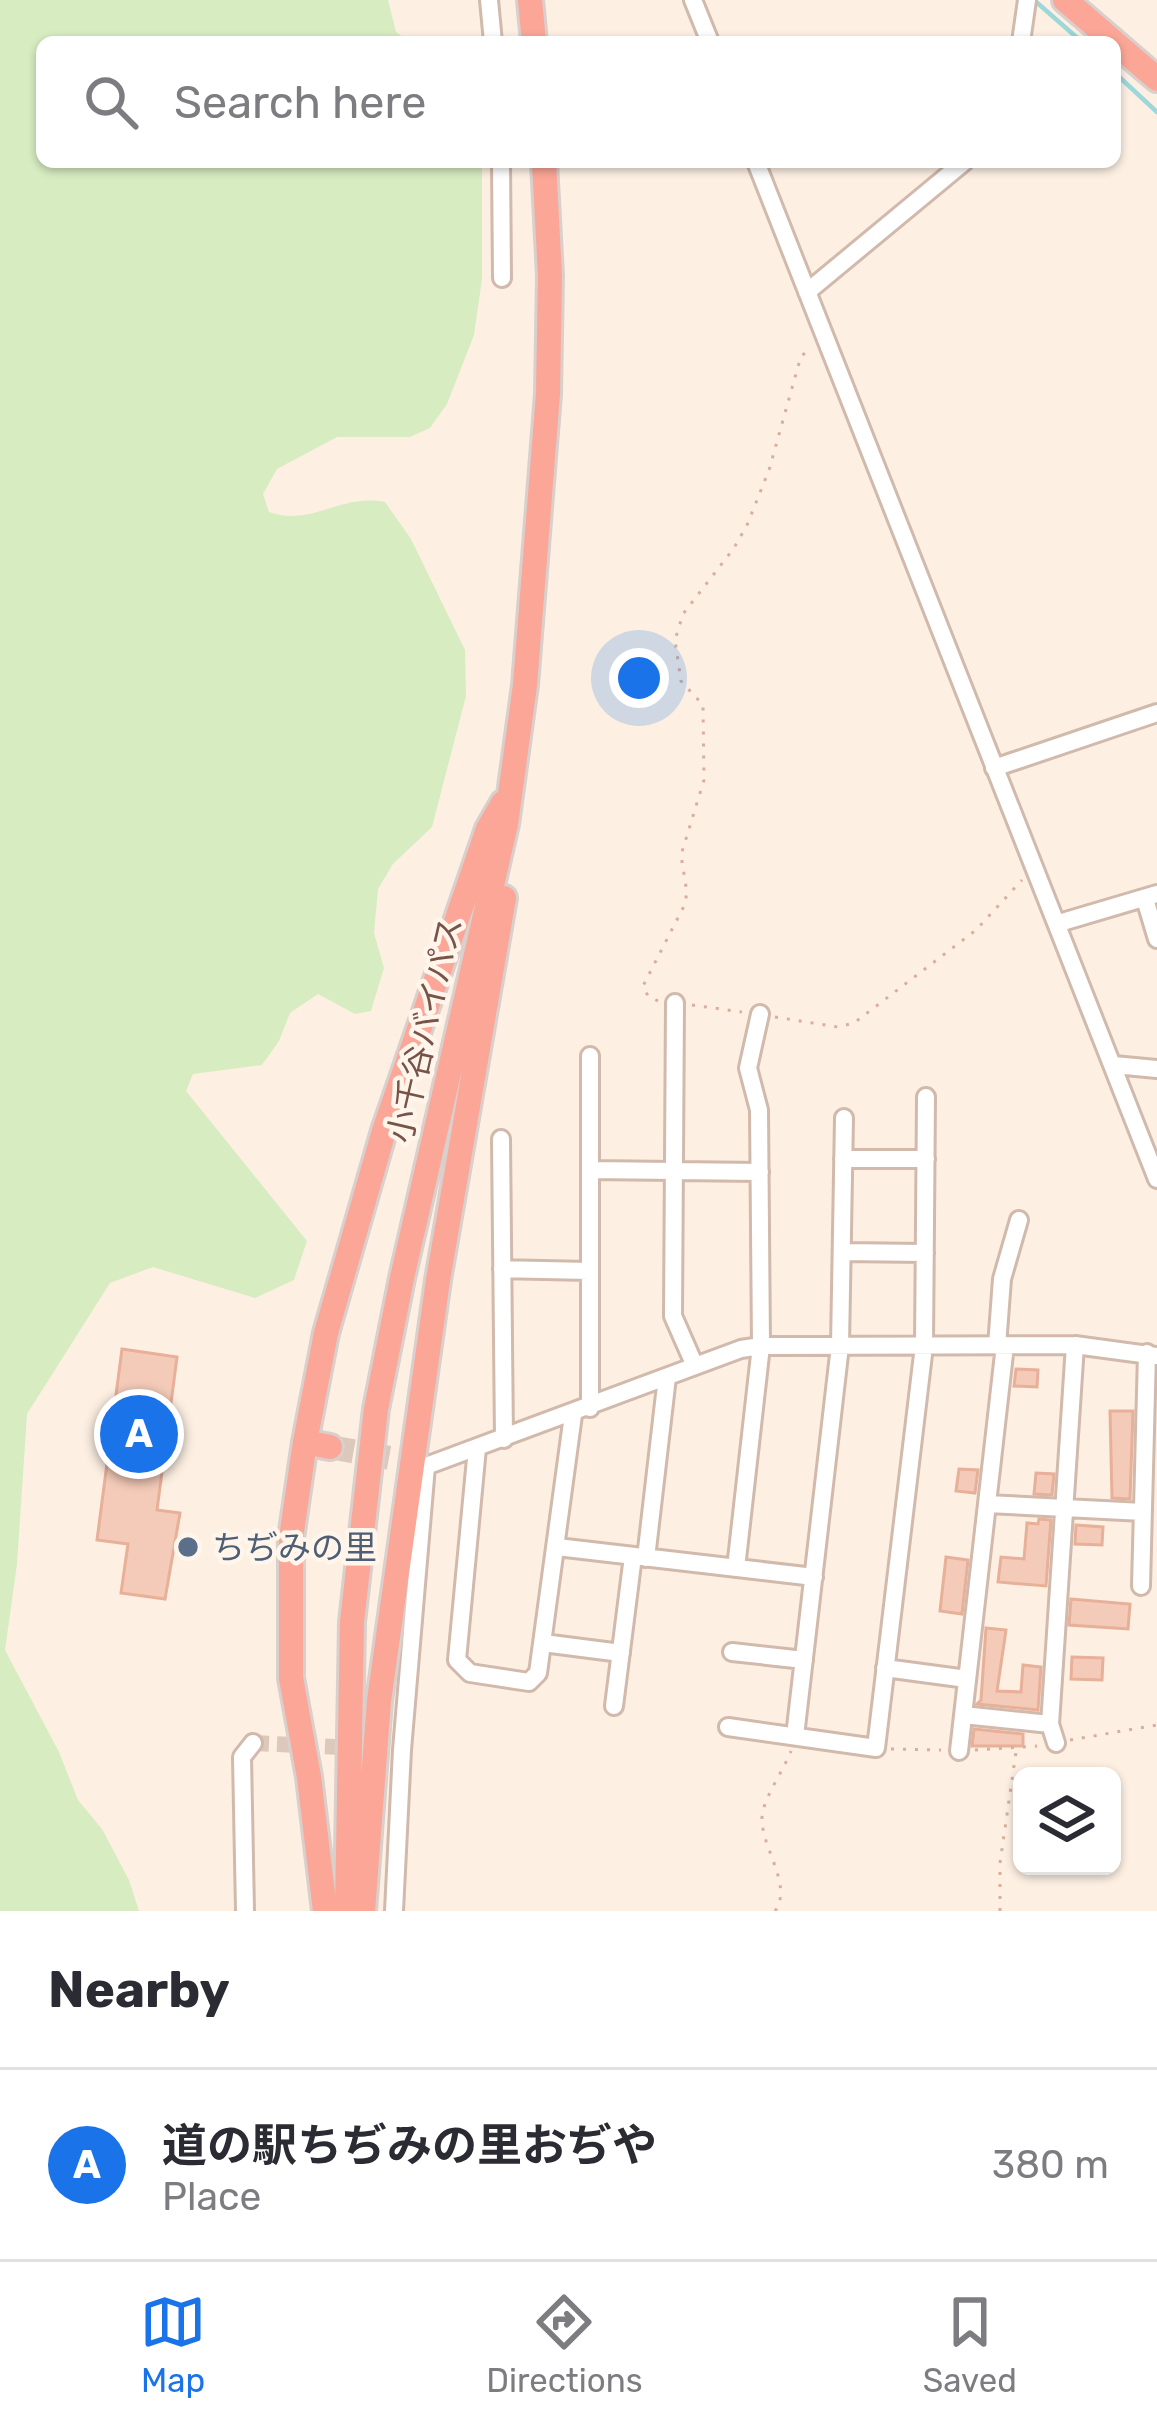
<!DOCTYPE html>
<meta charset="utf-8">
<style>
body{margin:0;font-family:Rubik,"Noto Sans JP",sans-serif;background:#f2f2f3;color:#2b2b33}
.controls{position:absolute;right:36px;bottom:36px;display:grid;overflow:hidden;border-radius:18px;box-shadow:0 3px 9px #0004}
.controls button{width:108px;height:108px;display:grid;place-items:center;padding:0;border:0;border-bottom:3px solid #e1e1e2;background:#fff;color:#2b2b33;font:60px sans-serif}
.you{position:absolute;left:639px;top:678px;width:42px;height:42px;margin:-30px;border:9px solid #fff;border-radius:50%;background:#1a73e8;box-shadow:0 0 0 18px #1a73e833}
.badge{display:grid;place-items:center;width:78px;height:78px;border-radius:50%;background:#1a73e8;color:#fff;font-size:39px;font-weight:700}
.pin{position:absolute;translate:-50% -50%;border:6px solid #fff;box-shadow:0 3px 12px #0006}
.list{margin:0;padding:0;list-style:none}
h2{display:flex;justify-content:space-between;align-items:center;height:156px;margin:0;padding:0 48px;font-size:51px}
h2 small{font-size:39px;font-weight:400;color:#7c7c81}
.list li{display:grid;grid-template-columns:78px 1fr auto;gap:36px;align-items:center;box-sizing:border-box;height:192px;padding:0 48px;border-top:3px solid #e1e1e2}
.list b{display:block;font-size:45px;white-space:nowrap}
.list p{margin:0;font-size:39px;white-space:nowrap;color:#7c7c81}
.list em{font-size:39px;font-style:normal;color:#7c7c81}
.icon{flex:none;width:66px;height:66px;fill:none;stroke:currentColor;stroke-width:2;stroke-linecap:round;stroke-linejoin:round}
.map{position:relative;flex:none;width:1157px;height:1911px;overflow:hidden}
.search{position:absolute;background:#fff;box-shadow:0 3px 9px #0004;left:36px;right:36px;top:36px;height:132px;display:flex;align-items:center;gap:30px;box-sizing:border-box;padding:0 42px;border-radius:18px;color:#7c7c81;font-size:45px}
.sheet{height:348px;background:#fff}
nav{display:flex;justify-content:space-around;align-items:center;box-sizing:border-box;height:168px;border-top:3px solid #e1e1e2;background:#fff;font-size:33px;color:#7c7c81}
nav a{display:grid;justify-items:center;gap:6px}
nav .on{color:#1a73e8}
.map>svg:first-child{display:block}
.green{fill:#d7ecc1}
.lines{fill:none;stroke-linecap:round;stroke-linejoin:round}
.stream{stroke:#9cd7da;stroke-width:4.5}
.building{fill:#f4cbb9;stroke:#e8af99;stroke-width:3}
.minor-tunnel{stroke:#dcc9bc;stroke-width:16;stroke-dasharray:16 8;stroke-linecap:butt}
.highway-tunnel{stroke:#dcc9bc;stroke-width:24;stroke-dasharray:24 12;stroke-linecap:butt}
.minor-casing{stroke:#d1b9ac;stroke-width:22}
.highway-casing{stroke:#d9cfcc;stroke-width:30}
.path{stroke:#d9ae9c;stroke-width:3;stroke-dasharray:3 9;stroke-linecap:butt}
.minor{stroke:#fff;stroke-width:16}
.highway{stroke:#fba697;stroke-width:24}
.service-dot{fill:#5c6f8a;stroke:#fff5eb;stroke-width:4.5}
.labels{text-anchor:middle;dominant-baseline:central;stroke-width:9;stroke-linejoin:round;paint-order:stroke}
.street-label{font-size:33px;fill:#775348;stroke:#fff5eb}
.service-label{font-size:33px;fill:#4e5e75;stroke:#fff5eb;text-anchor:start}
</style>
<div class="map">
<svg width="1157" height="1911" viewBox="0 0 1157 1911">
<rect width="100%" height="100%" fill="#fdf0e3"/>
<path class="green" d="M 0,0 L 388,0 L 396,32 L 410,42 L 42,42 L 42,162 L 482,162 L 482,279 L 474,335 L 447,404 L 430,428 L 410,437 L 337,437 L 277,469 L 263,494 L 269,512 C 312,527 340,493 385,502 L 411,539 L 465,650 L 466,696 L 432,827 L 393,864 L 378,889 L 374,933 L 384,968 L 371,1011 L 355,1014 L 318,994 L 290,1013 L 279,1041 L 262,1065 L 193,1074 L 186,1091 L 307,1241 L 294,1280 L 255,1298 L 153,1267 L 110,1283 L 27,1414 L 17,1564 L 5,1650 L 59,1752 L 78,1800 L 102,1829 L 129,1880 L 139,1911 L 0,1911 Z"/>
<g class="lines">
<path class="stream" d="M 1034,0 L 1082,42
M 1115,73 L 1157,112"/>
</g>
<path class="building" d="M 122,1349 L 177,1357 L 157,1510 L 180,1513 L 165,1599 L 121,1593 L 128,1544 L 97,1540 Z
M 1016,1369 L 1038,1370 L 1037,1387 L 1014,1386 Z
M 1110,1411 L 1133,1411 L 1130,1499 L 1112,1498 Z
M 959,1469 L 978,1470 L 975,1493 L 956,1491 Z
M 1036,1473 L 1054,1474 L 1052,1495 L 1034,1494 Z
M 1039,1519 L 1051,1520 L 1046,1586 L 998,1582 L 1001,1557 L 1024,1559 L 1027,1523 L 1038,1524 Z
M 1076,1525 L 1103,1527 L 1102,1545 L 1075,1544 Z
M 946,1557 L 968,1560 L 962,1614 L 940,1611 Z
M 1071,1599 L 1130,1604 L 1128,1629 L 1069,1625 Z
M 986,1628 L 1006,1630 L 997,1691 L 1021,1692 L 1023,1665 L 1041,1667 L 1038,1710 L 977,1704 L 981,1700 Z
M 1072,1657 L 1103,1658 L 1102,1680 L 1071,1679 Z
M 974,1729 L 1023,1734 L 1023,1746 L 972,1746 Z"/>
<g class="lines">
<path class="minor-tunnel" d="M 253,1743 L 402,1750"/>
<path class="highway-tunnel" d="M 330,1447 L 390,1458"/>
<defs>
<path id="minor" d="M 489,0 L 493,42
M 693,0 L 710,42
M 1021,42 L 1027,0
M 501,162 L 502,278
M 756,162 L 1157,1179
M 807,292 L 964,162
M 994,768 L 1157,713
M 1145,899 L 1157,939
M 1059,923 L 1157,894
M 675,1003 L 673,1316 L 695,1366
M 1114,1065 L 1157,1069
M 501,1139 L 504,1439
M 843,1159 L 926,1159
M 590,1170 L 760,1172
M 842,1252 L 925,1253
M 502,1269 L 590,1271
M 997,1346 L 1002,1279 L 1019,1220
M 590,1408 L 590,1056
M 477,1448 L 457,1660 L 470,1673 L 529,1682 L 538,1673 L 573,1415
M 414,1463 L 426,1466 L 741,1349 L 761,1346 L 1075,1345 L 1157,1356
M 987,1504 L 1143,1512
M 557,1547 L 814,1577
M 646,1558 L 667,1377
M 736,1568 L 761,1346 L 759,1110 L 748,1068 L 760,1014
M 1141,1586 L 1147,1353
M 543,1643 L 621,1653
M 732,1652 L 804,1660
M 885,1668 L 967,1679
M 614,1706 L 633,1556
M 963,1715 L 1050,1724
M 728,1727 L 876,1748 L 924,1346 L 926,1097
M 795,1736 L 840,1346 L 844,1118
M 1056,1743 L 1050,1724 L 1075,1345
M 959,1751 L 1005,1345
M 245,1911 L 242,1757 L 253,1743
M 394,1911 L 402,1750 L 426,1466"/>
<path id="highway" d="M 530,0 L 534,42
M 1065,0 L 1114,42
M 1115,43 L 1157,79
M 305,1442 L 330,1447
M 325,1911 L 309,1777 L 291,1678 L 291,1538 L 305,1442 L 326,1333 L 384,1131 L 488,829 L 503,803
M 347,1911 L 352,1622 L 376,1409 L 402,1278 L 506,824 L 525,685 L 548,394 L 550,276 L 544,162
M 363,1911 L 379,1701 L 438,1280 L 504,898"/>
</defs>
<use href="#minor" class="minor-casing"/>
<use href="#highway" class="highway-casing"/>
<path class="path" d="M 658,1001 L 648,996 L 643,986 L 684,906 L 687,893 L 681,855 L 704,780 L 703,705 L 681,681 L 675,640 L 683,614 L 734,548 L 747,525 L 769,470 L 801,356 L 811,349
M 692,1005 L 742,1012
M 775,1017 L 838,1027 L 854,1023 L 976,930 L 1022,880
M 1070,1740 L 1157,1725
M 891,1749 L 941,1750
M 975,1750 L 1037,1746
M 775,1911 C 793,1886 762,1848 762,1820 C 761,1801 784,1770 791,1751
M 1000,1911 L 1000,1863 L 1016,1752"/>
<use href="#minor" class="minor"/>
<use href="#highway" class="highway"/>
</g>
<circle class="service-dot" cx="188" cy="1547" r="12"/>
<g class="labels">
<g class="street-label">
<text transform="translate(425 1030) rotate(-77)">小千谷バイパス</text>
</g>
<g class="service-label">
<text x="212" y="1547">ちぢみの里</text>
</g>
</g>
</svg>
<div class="controls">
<button><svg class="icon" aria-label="layers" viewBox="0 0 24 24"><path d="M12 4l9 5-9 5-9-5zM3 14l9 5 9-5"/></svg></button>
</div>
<div class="you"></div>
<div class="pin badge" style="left:139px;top:1434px">A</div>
<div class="search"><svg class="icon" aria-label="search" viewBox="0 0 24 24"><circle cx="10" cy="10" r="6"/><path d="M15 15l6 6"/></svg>Search here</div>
</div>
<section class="sheet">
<h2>Nearby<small></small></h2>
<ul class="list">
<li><span class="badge">A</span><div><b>道の駅ちぢみの里おぢや</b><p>Place</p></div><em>380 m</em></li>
</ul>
</section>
<nav>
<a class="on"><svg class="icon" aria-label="map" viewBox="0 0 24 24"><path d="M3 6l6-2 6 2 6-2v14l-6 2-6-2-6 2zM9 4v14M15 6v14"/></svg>Map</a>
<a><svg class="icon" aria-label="directions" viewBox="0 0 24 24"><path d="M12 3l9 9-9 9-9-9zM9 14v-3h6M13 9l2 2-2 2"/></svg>Directions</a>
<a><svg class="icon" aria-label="saved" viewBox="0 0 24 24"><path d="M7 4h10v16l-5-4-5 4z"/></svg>Saved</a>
</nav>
